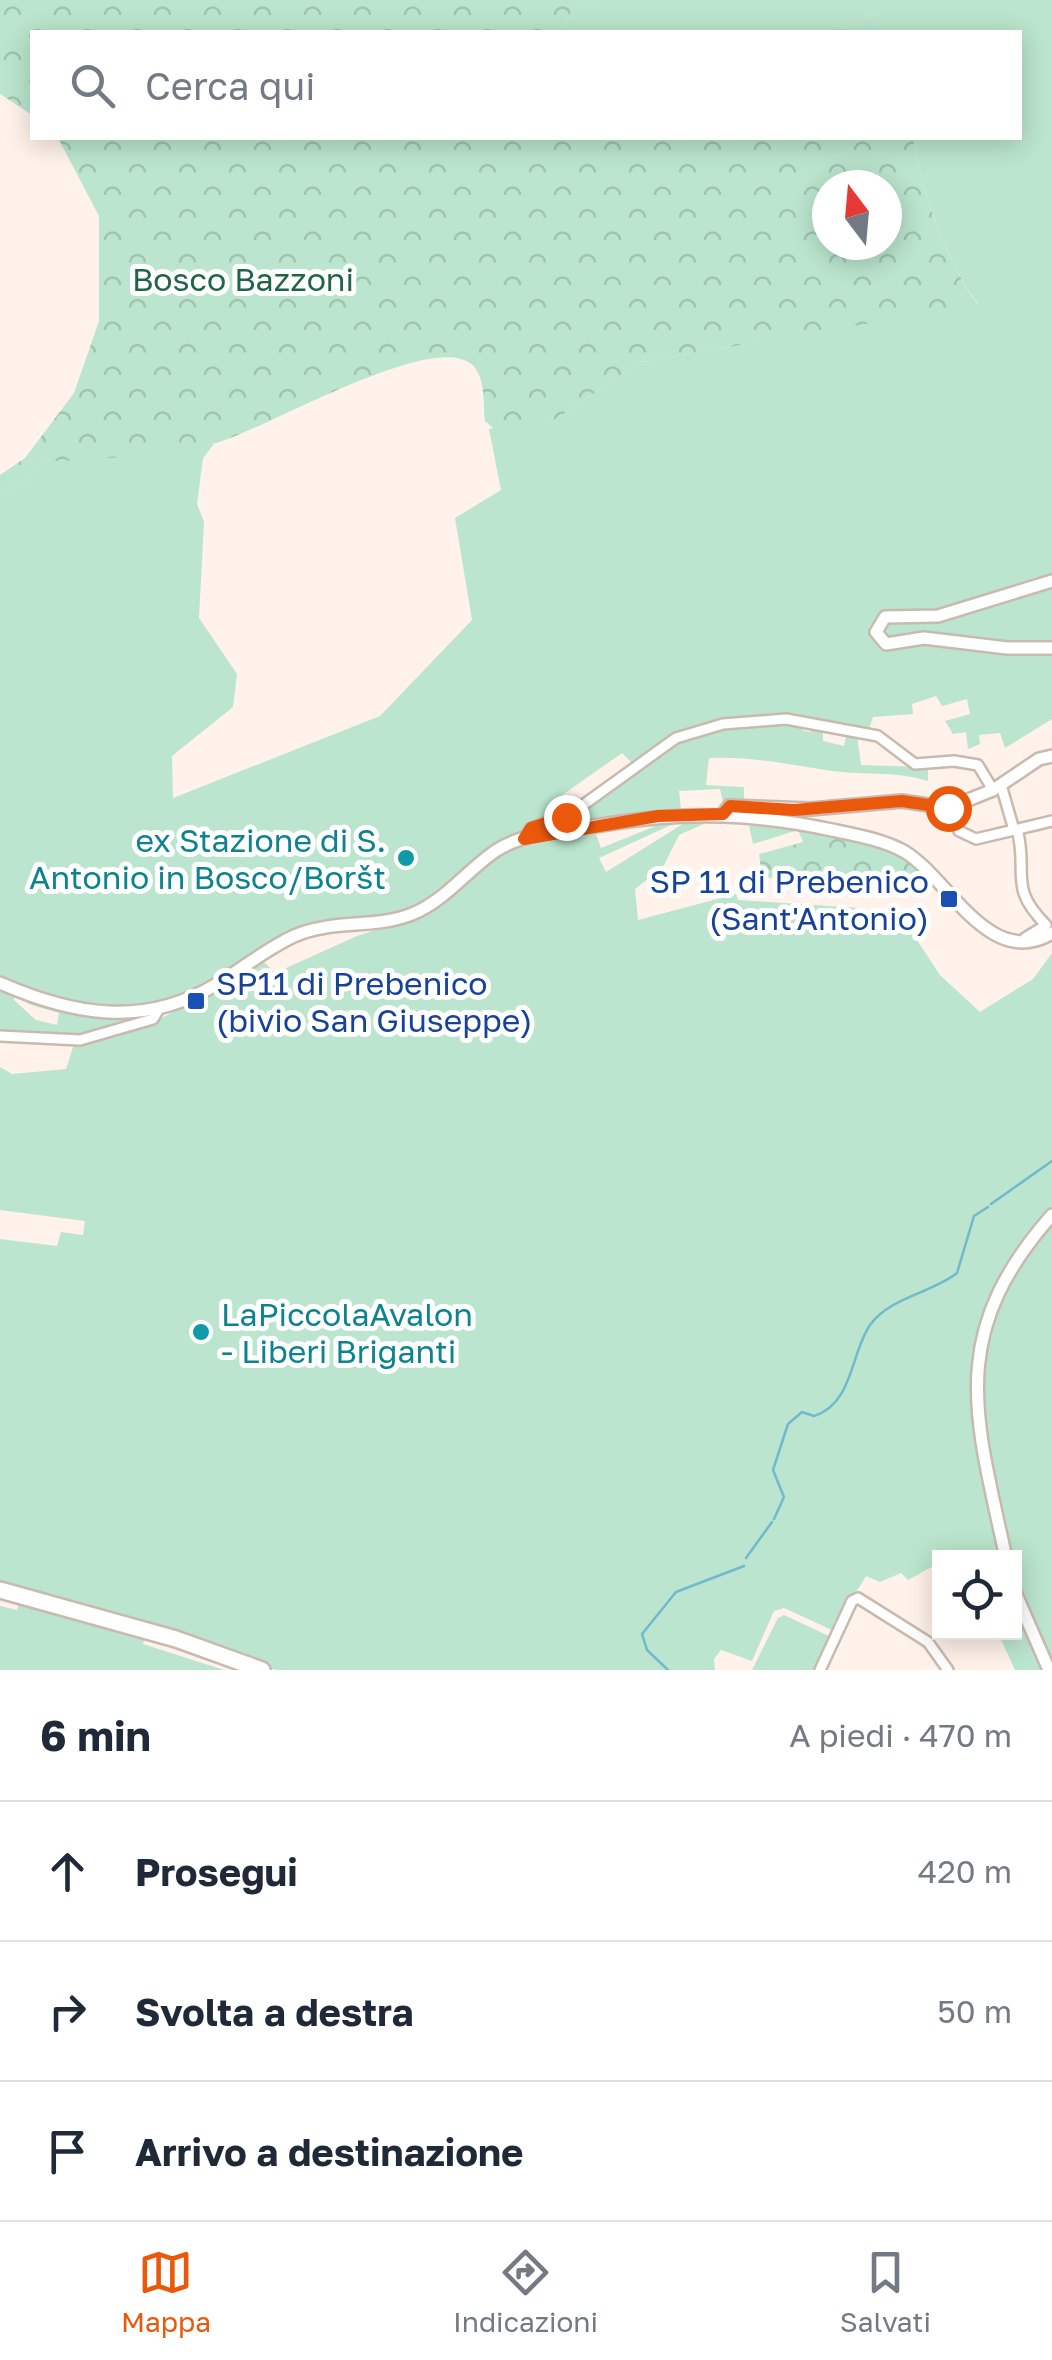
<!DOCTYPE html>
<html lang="it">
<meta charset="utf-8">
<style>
body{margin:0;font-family:"Golos Text",sans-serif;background:#f6f6f7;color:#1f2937}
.controls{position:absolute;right:30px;bottom:30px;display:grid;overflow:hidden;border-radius:0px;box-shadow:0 5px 25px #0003}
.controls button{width:90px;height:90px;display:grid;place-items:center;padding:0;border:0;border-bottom:2px solid #e0e1e3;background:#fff;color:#1f2937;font:50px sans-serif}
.compass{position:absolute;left:812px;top:170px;width:90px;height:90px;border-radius:50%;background:#fff;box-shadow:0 5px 25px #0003;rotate:344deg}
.stop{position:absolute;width:30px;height:30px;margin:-22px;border:8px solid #ea580c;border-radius:50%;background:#fff}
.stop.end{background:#ea580c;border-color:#fff;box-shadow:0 2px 10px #0008}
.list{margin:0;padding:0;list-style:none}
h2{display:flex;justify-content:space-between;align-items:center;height:130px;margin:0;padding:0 40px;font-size:42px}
h2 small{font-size:32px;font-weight:400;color:#747a83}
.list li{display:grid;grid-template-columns:65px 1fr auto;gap:30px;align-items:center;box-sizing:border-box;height:140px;padding:0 40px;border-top:2px solid #e0e1e3}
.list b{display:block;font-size:38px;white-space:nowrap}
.list em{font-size:32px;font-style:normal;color:#747a83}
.icon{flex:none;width:55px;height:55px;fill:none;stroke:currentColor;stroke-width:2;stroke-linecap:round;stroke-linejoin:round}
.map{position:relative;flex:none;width:1052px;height:1670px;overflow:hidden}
.search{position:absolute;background:#fff;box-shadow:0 5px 25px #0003;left:30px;right:30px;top:30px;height:110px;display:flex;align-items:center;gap:25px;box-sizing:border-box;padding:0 35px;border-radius:0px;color:#747a83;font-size:38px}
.sheet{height:550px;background:#fff}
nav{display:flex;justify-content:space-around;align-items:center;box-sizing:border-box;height:140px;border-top:2px solid #e0e1e3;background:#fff;font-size:28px;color:#747a83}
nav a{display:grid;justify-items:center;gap:5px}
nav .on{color:#ea580c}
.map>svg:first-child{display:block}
.grass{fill:#bbe5ce}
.forest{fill:url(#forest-crowns);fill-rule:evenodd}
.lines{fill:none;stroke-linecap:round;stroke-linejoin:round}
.stream{stroke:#71b9cd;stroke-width:2.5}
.street-casing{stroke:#c9bab0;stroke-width:14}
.secondary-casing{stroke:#c9bab0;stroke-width:16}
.highway-casing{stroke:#c9bab0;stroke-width:20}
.street{stroke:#fff;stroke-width:9}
.secondary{stroke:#fff;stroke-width:11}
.highway{stroke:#fff;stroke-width:15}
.route{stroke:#ea580c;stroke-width:12}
.culture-dot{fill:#0f9aa8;stroke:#fff;stroke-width:4}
.transit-dot{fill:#1a4fb4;stroke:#fff;stroke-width:4}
.labels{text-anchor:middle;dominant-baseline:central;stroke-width:10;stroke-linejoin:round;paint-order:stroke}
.park-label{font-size:32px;fill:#1f6546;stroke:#fff}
.culture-label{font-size:32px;fill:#0d838f;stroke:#fff;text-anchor:end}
.transit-label{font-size:32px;fill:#164399;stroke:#fff;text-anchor:end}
</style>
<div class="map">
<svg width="1052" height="1670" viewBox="0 0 1052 1670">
<defs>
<pattern id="forest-crowns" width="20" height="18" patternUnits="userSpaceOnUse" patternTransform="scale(2.5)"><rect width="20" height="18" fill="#bbe5ce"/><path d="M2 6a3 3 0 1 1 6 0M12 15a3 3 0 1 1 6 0" fill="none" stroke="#a0c4b0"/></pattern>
</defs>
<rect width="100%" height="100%" fill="#fff2ea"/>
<path class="grass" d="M 596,0 L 1052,0 L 1052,576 C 1007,590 959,610 912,613 C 894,614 881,610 869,627 L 878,644 L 888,648 L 909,642 L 1052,651 L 1052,719 L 1005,748 L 1000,733 L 979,735 L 980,744 L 968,749 L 966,732 L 953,734 L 945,721 L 970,714 L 967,699 L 942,706 L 936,696 L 912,704 L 913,714 L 873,717 L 869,729 C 775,711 714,707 631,762 L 622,753 L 548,805 L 549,817 L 490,849 L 414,907 L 385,916 L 342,917 L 295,930 L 206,986 L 174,1000 L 128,1010 L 75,1006 L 0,979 L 0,494 L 27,480 L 44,460 L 214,444 L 203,458 L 197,504 L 204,522 L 199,618 L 237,674 L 233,707 L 172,756 L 173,798 L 380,716 L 472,620 L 455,518 L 501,490 L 489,429 L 554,420 L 640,362 L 978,304 C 944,257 923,195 913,138 L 1020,138 L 1020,32 L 881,32 L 875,13 L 833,32 L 560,32 L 573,8 Z
M 1052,585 L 1052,643 C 1007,647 964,634 918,634 C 904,634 894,642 882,631 L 892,623 L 951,619 Z
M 776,722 L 803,726 L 802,730 L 810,732 L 813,727 L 823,731 L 823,741 L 844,746 L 847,733 L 857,734 L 861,765 L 928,767 L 928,781 C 893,770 861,776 826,770 C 787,764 750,756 709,758 L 706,785 L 744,787 L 744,801 L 723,802 L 720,789 L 679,791 L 681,809 L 535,832 L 579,812 L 674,743 L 719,728 Z
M 717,818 L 679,835 L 663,867 L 635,889 L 638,920 L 736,894 L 738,900 L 859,908 L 907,925 L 940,975 L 980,1012 L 1033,979 L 1052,953 L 1052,1209 C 939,1321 974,1420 1001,1557 L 940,1558 L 939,1563 L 908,1580 L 901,1573 L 880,1582 L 866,1576 C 855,1596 842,1608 832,1630 L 784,1608 L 774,1611 L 752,1661 L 721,1650 L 714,1659 L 715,1670 L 276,1670 L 148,1625 L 143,1644 L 224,1670 L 0,1670 L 0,1606 L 17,1610 L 22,1590 L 0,1583 L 0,1239 L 57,1246 L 61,1232 L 83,1235 L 85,1221 L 0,1210 L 0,1067 L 12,1074 L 66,1069 L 74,1044 L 162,1018 L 261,959 L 275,973 L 357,936 L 412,918 L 513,845 L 595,831 L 601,848 L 658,825 L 682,820 L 599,858 L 606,872 L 686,822 Z
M 0,986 L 13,992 L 14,1000 L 36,1020 L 57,1025 L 59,1013 L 28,1004 L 20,995 L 91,1017 L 149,1014 L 74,1037 L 0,1032 Z
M 1052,1220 L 1052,1666 C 1014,1581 968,1445 983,1349 C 991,1299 1023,1260 1052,1220 Z
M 1015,1602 L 1044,1670 L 1015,1670 L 998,1633 L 1014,1632 Z
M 784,1615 L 831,1637 L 815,1670 L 752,1670 L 778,1618 Z"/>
<path class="forest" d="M 0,0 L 596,0 L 573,8 L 560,32 L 32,32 L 32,115 L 0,94 Z
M 875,13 L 881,32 L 833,32 Z
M 58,138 L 913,138 C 923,195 944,257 978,305 L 640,362 L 554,420 L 496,431 L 485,421 C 483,404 486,374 470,363 C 428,333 269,427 219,442 C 189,451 74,464 44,460 L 27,480 L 0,494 L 0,475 L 25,458 L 74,393 L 99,321 L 99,216 ZM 887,185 L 887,245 L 827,245 L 827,185 Z
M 772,821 L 883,846 L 924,873 L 908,893 L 910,887 L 901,884 L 812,883 L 762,877 L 759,854 L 803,842 L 798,830 L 753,844 L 749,826 Z"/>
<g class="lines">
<path class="stream" d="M 991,1204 L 1052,1161
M 774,1519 L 784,1497 L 773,1470 L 788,1424 L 802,1412 L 814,1416 C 853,1404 851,1352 870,1325 C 890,1297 932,1293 957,1273 L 974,1216 L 988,1207
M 746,1558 L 772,1522
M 668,1670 L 647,1650 L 642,1634 L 676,1592 L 744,1566"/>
<defs>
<path id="street" d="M 1001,785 L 1014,830
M 955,806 L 959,831 L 976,839 L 1052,821
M 1017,829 C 1029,874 1007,886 1046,925 L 1025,938
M 524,839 L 531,828 L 572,813 L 676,738 L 723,724 L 786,719 L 878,736 L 915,764 L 954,761 L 978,765 L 993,790
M 0,1036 L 80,1040 L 153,1019 L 159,1009
M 820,1670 L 852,1601 L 858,1598 L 928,1642 L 948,1670"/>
<path id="secondary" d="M 1052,581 L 938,616 L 885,617 L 876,632 L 886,644 L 924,638 L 1007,648 L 1052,648
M 723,814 L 729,806 L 811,809 L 902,801 L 948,808 L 993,790 L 1039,759 L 1052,756
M 0,983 C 73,1015 144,1028 217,984 C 242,969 266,949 294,936 C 332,919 375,929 412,914 C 445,901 468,869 497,850 C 528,830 578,829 614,823 C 690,811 758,814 832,830 C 856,835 884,840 905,852 C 948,878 990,971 1052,933
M 1006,1558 C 975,1415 946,1335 1052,1215
M 1014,1590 L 1049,1670"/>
<path id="highway" d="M 0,1590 L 176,1639 L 262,1670"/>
</defs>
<use href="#street" class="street-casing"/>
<use href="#secondary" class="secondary-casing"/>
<use href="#highway" class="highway-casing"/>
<use href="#street" class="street"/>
<use href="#secondary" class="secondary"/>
<use href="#highway" class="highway"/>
</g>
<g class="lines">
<path class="route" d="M 566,817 L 531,828 L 524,839 L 658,816 L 723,814 L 730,806 L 794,810 L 902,801 L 948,808"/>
</g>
<g class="culture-dot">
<circle cx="406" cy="858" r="10"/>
<circle cx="201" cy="1332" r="10"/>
</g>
<g class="transit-dot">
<rect x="939" y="889" width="20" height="20" rx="5"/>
<rect x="186" y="991" width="20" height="20" rx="5"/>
</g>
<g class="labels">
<g class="park-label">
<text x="243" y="279">Bosco Bazzoni</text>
</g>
<g class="culture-label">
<text x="386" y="840">ex Stazione di S.<tspan x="386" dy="37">Antonio in Bosco/Boršt</tspan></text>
<text x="221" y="1314" text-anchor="start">LaPiccolaAvalon<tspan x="221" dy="37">- Liberi Briganti</tspan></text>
</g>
<g class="transit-label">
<text x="929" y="881">SP 11 di Prebenico<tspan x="929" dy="37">(Sant'Antonio)</tspan></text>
<text x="216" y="983" text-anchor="start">SP11 di Prebenico<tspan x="216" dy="37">(bivio San Giuseppe)</tspan></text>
</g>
</g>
</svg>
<div class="controls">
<button><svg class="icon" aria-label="locate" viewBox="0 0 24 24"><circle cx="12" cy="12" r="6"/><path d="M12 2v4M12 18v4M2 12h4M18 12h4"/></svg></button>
</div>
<svg class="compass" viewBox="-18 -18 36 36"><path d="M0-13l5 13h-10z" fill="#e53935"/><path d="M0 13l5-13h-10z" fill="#747a83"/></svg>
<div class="stop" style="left:948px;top:808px"></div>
<div class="stop end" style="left:566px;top:817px"></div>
<div class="search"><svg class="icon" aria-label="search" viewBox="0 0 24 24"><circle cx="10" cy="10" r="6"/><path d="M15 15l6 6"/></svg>Cerca qui</div>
</div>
<section class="sheet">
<h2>6 min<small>A piedi · 470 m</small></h2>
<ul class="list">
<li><svg class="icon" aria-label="ahead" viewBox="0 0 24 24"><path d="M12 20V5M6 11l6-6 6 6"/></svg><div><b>Prosegui</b></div><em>420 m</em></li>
<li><svg class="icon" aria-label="right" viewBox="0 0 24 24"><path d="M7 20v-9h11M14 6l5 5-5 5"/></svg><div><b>Svolta a destra</b></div><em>50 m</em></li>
<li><svg class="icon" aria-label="arrive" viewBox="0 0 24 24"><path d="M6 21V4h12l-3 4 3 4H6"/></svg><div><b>Arrivo a destinazione</b></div></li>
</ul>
</section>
<nav>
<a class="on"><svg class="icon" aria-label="map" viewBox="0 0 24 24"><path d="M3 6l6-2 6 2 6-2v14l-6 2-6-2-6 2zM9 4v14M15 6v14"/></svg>Mappa</a>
<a><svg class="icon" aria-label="directions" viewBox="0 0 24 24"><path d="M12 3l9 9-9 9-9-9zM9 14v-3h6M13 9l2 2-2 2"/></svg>Indicazioni</a>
<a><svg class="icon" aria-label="saved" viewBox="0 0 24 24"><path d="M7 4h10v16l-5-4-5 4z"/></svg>Salvati</a>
</nav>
